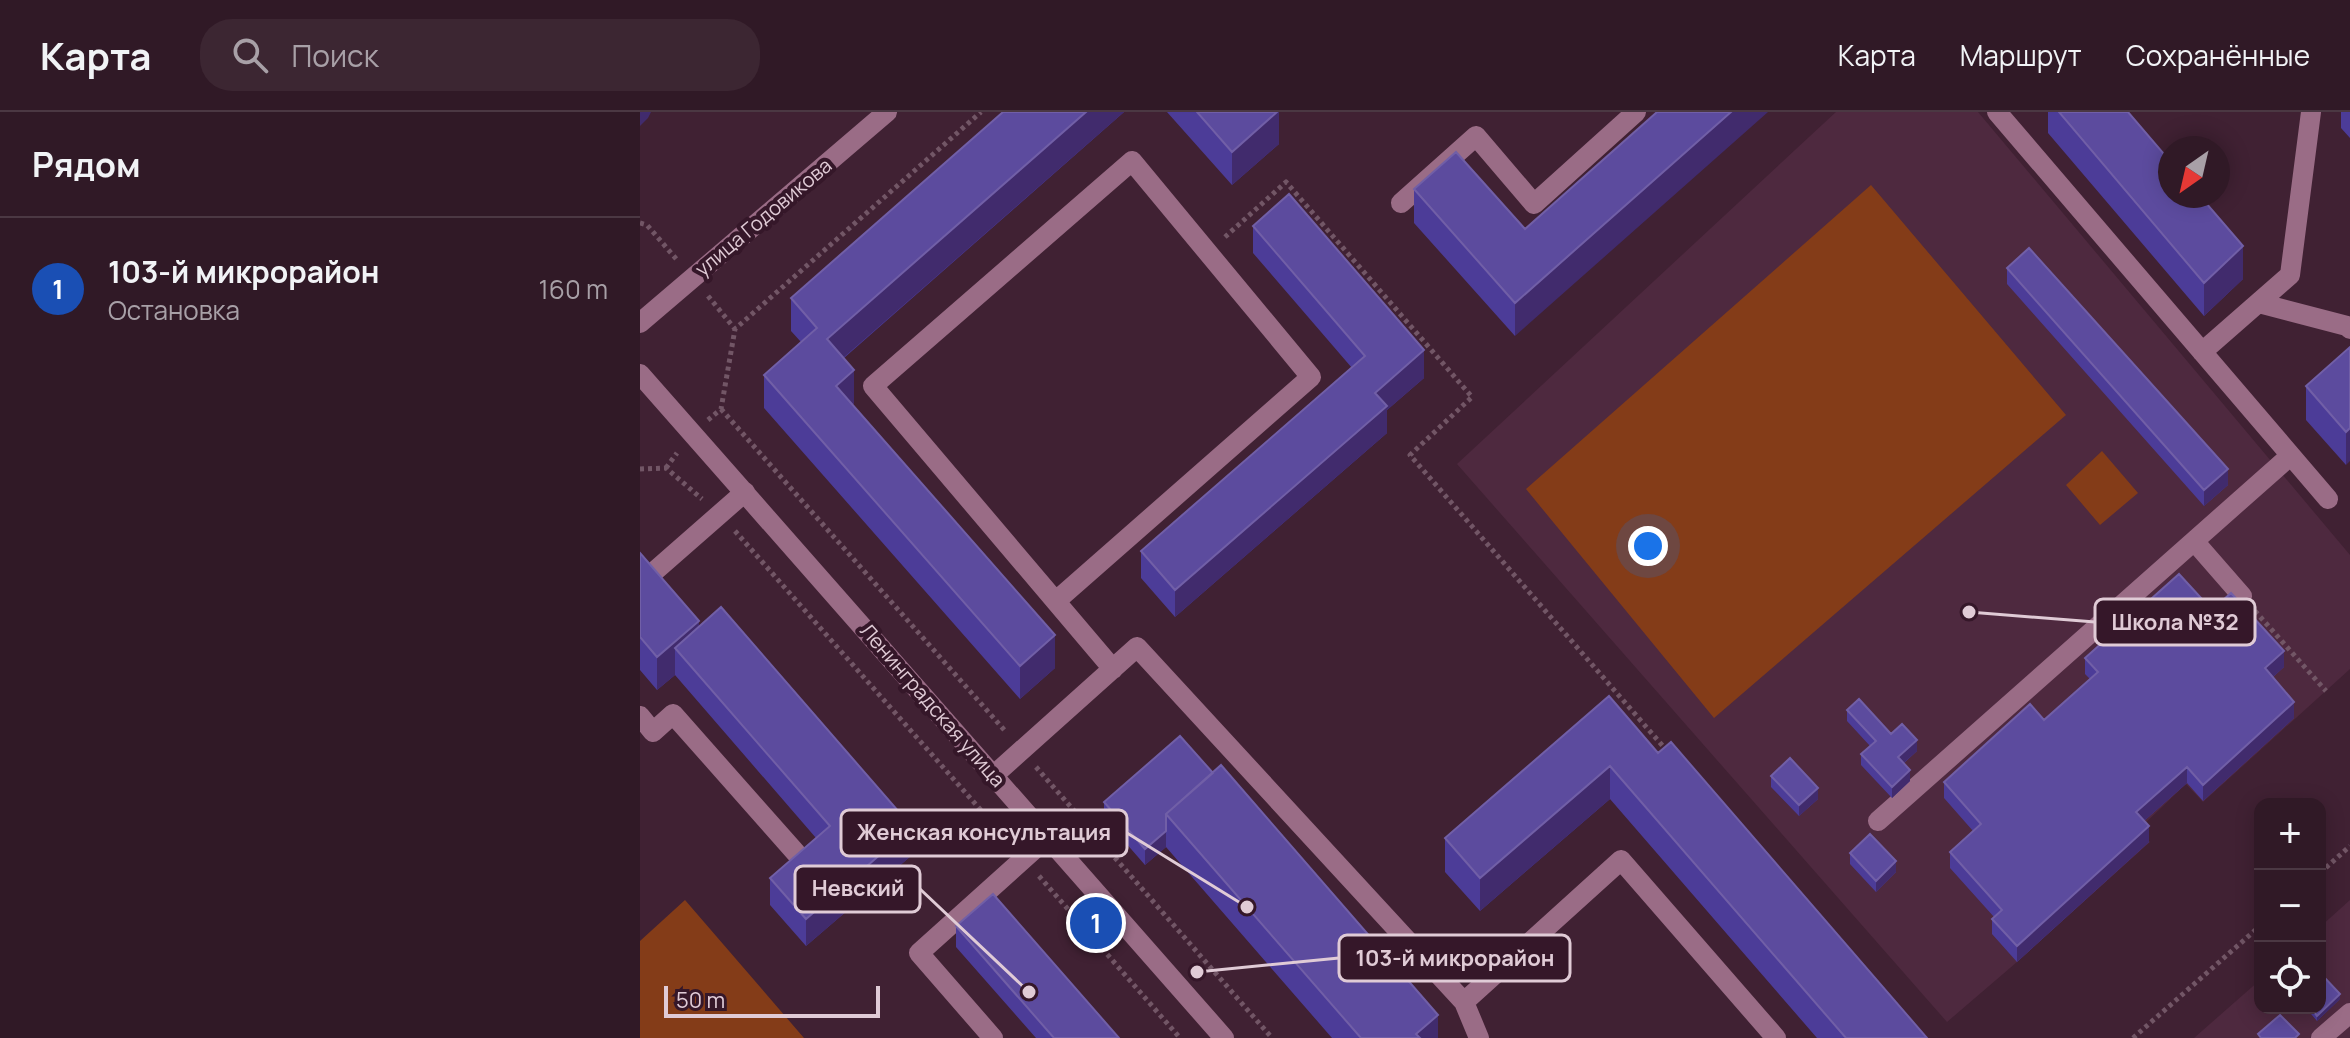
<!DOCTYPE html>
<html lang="ru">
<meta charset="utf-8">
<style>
body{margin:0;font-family:Manrope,sans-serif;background:#3c2632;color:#f1f3f6}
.controls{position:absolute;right:24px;bottom:24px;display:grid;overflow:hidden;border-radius:16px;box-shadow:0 4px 20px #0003}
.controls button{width:72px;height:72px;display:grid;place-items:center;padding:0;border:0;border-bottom:2px solid #4b3843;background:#301926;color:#f1f3f6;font:40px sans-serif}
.compass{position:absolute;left:1518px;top:24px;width:72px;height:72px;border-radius:50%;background:#301926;box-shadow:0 4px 20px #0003;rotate:214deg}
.scale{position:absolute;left:24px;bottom:20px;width:216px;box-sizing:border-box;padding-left:8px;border:4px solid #e0cbd6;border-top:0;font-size:22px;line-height:28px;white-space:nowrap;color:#e0cbd6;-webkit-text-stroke:6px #351729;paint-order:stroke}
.you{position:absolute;left:1008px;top:434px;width:28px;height:28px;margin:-20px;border:6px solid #fff;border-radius:50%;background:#1a73e8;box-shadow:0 0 0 12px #1a73e833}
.badge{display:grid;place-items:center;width:52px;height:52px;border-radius:50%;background:#d93025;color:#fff;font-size:26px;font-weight:700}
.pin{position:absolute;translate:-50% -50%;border:4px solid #fff;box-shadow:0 2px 8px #0006}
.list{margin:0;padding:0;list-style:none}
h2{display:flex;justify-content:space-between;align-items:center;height:104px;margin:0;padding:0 32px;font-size:34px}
h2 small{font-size:26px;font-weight:400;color:#a8a0a7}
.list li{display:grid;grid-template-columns:52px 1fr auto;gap:24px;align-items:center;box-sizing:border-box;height:144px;padding:0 32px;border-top:2px solid #4b3843}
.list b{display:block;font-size:30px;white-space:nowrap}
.list p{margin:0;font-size:26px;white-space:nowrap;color:#a8a0a7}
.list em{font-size:26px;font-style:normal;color:#a8a0a7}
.icon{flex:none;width:44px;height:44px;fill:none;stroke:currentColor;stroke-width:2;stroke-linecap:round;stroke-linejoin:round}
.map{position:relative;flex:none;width:1710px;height:926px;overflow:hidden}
header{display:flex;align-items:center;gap:48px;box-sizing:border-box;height:112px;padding:0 40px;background:#301926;border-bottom:2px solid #4b3843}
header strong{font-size:38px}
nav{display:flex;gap:44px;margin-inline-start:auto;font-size:28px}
.search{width:560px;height:72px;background:#3c2632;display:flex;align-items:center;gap:20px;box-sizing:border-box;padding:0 28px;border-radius:32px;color:#a8a0a7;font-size:30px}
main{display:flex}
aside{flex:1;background:#301926}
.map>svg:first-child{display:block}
.built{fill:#4e293f}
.green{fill:#843c18}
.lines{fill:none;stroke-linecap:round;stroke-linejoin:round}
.path{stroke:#725666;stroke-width:5;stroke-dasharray:4 4;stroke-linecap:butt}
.minor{stroke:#9a6c86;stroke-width:20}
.wall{fill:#4c3c98}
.shaded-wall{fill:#412b6d}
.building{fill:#5c4b9e;stroke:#715fa7;stroke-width:2}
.labels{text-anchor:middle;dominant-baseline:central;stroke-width:8;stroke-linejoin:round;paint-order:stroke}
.street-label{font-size:20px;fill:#e0cbd6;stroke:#351729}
.leader{fill:none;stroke:#e0cbd6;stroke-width:3}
.callout-dot{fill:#e0cbd6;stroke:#351729;stroke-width:3}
.callout{fill:#351729;stroke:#e0cbd6;stroke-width:3}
.callout-label{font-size:22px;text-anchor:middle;font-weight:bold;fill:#e0cbd6}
</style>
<header>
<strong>Карта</strong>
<div class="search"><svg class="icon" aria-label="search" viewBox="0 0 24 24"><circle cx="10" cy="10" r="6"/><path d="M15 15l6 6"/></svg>Поиск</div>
<nav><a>Карта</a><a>Маршрут</a><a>Сохранённые</a></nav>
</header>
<main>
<aside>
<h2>Рядом<small></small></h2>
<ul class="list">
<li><span class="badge" style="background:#1a4fb4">1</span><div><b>103-й микрорайон</b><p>Остановка</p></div><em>160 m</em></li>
</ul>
</aside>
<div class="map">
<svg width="1710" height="926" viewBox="0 0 1710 926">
<rect width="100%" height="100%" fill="#402133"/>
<path class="built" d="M 1196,0 L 1338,0 L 1710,443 L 1710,557 L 1563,690 L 1546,672 L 1499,717 L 1510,730 L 1377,850 L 1307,910 L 817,352 Z
M 1710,788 L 1710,926 L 1554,926 L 1620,868 L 1620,896 L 1680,896 L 1680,815 Z"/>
<path class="green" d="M 1231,73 L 1426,303 L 1074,606 L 886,377 Z
M 1462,339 L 1498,381 L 1460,413 L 1426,373 Z
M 45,788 L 164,926 L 0,926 L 0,829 Z"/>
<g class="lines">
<path class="path" d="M 0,111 L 7,113 L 38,149
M 585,125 L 646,70 L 832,285 L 770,343 L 1028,640
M 68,184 L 95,217
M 81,297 L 366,620
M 68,308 L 81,297 L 95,217 L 341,0
M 26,356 L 37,341
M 0,357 L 26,356 L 62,387
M 95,419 L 368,729
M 1615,499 L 1686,579
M 396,655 L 632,926
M 1680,761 L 1710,734
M 399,764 L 540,926
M 1493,926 L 1620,814"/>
<path class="minor" d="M 1357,0 L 1688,387
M 761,91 L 836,24 L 894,92 L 996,0
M 1619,191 L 1707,214 L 1710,217
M 0,211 L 247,0
M 1562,240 L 1650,163 L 1671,0
M 0,262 L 584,926
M 1554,429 L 1602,484
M 0,472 L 105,380
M 416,489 L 671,265 L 492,49 L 233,274 L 473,557
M 0,604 L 13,620 L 33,602 L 156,741
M 354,663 L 497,535 L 824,890 L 981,748 L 1136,926
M 1238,709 L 1650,344
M 824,890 L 839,926
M 353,926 L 279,841 L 408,725
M 1681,926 L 1710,901"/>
</g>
<path class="wall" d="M 363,0 L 484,0 L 204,246 L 214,291 L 212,293 L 415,556 L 380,587 L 124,296 L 124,263 L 161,230 L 151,219 L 151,186 Z
M 527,0 L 639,0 L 639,32 L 592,73 Z
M 1408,0 L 1488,0 L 1603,167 L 1564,204 L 1408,21 Z
M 1701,0 L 1710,0 L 1710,26 L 1701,16 Z
M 774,77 L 885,117 L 875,224 L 774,111 Z
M 613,114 L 784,266 L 747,298 L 747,321 L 535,505 L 501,466 L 501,439 L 712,256 L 613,141 Z
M 1367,156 L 1588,373 L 1564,394 L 1367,172 Z
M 1710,235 L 1706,353 L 1666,308 L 1666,274 Z
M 0,441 L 59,515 L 272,743 L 166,834 L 130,793 L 130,766 L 176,726 L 35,563 L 17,578 L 0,558 Z
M 1572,498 L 1644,555 L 1633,565 L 1654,606 L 1563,689 L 1547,671 L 1504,709 L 1509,730 L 1377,850 L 1352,822 L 1352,807 L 1354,805 L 1310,756 L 1310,740 L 1333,719 L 1304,686 L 1304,670 L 1404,608 L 1450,567 L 1445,562 L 1445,546 Z
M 969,584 L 1018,641 L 1287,926 L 1177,926 L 970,687 L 840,799 L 805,760 L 805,726 Z
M 1207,598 L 1251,622 L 1277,639 L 1264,651 L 1270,669 L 1252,686 L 1221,653 L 1221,642 L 1230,634 L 1207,609 Z
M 540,624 L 798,926 L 692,926 L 526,735 L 505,753 L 464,706 L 464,690 Z
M 1131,664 L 1178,687 L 1159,704 L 1131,675 Z
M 1210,741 L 1256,760 L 1236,780 L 1210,752 Z
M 316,814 L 479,926 L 396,926 L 316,835 Z
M 1700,887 L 1677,909 L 1666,896 L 1680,896 Z"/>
<path class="shaded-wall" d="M 0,0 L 11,0 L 8,6 L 0,14 Z
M 446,0 L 484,0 L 187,260 L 187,227 Z
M 637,0 L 639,0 L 639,32 L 592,73 L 592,40 Z
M 1091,0 L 1128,0 L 875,224 L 875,191 Z
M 1603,134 L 1603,167 L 1564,204 L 1564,171 Z
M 784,238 L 784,266 L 747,298 L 747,321 L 535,505 L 535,478 L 735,281 Z
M 214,258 L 214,291 L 196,307 L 196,274 Z
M 1710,316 L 1710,349 L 1706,353 L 1706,320 Z
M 1588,357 L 1588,373 L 1564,394 L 1564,378 Z
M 59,509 L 59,542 L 35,536 L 35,563 L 17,578 L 17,545 Z
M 415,523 L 415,556 L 380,587 L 380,554 Z
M 1644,539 L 1644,555 L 1625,572 L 1625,556 Z
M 1654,590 L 1654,606 L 1563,689 L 1563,673 Z
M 1277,628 L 1277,639 L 1258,656 L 1258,645 Z
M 970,654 L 970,687 L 840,799 L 840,766 Z
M 1547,655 L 1547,671 L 1496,716 L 1496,700 Z
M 1270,658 L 1270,669 L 1252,686 L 1252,675 Z
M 1178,676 L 1178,687 L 1159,704 L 1159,693 Z
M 1509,714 L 1509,730 L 1377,850 L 1377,834 Z
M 272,715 L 272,743 L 166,834 L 166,807 Z
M 526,719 L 526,735 L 505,753 L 505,737 Z
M 1256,749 L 1256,760 L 1236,780 L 1236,769 Z
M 1700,882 L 1700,887 L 1677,909 L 1677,904 Z
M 798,903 L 798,926 L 776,926 L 776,922 Z"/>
<path class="building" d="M 363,0 L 446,0 L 187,227 L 214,258 L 196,274 L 415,523 L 380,554 L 124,263 L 177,216 L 151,186 Z
M 557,0 L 637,0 L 592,40 Z
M 1017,0 L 1091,0 L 875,191 L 774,77 L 816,40 L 885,117 Z
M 1419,0 L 1488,0 L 1530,49 L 1530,84 L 1560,84 L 1603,134 L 1564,171 Z
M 649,82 L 784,238 L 735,281 L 747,294 L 535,478 L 501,439 L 725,244 L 613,114 Z
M 1389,136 L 1588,357 L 1564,378 L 1367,156 Z
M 1710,235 L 1710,316 L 1706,320 L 1666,274 Z
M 0,441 L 59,509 L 17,545 L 0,525 Z
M 1539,462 L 1572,498 L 1591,481 L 1644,539 L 1625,556 L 1654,590 L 1563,673 L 1547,655 L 1496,700 L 1509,714 L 1377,834 L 1352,807 L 1362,798 L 1310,740 L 1341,712 L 1304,670 L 1390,592 L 1404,608 L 1458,560 L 1445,546 Z
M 81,495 L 272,715 L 166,807 L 130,766 L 190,714 L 35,536 Z
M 969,584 L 1018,641 L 1031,630 L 1287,926 L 1206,926 L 970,654 L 840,766 L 805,726 Z
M 1219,587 L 1251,622 L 1262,612 L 1277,628 L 1258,645 L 1270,658 L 1252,675 L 1221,642 L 1236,629 L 1207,598 Z
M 540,624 L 573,661 L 526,702 L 526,719 L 505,737 L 464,690 Z
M 1150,646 L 1178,676 L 1159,693 L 1131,664 Z
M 581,653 L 798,903 L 776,922 L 780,926 L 721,926 L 526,702 Z
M 1230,722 L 1256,749 L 1236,769 L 1210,741 Z
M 353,782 L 479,926 L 414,926 L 316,814 Z
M 1683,864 L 1700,882 L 1677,904 L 1671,896 L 1680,896 L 1680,866 Z
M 1640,903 L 1659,922 L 1655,926 L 1621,926 L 1618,922 Z"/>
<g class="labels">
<g class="street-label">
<text transform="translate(123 105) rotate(-40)">улица Годовикова</text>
<text transform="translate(293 593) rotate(49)">Ленинградская улица</text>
</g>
</g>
<path class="leader" d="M1329 500L1455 510M607 795L487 721M389 880L280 777M557 860L699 846"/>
<g class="callout-dot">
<circle cx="1329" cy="500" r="8"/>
<circle cx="607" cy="795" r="8"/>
<circle cx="389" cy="880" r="8"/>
<circle cx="557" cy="860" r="8"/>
</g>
<g class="callout">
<rect x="1455" y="487" width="160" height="46" rx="8"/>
<rect x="201" y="698" width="286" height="46" rx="8"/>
<rect x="155" y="754" width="125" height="46" rx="8"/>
<rect x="699" y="823" width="231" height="46" rx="8"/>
</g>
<g class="callout-label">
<text x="1535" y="518">Школа №32</text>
<text x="344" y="728">Женская консультация</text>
<text x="218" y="784">Невский</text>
<text x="815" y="854">103-й микрорайон</text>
</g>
</svg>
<div class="controls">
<button>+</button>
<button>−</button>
<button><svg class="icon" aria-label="locate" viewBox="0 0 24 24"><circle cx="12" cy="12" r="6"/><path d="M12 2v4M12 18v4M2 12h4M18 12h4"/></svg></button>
</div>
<svg class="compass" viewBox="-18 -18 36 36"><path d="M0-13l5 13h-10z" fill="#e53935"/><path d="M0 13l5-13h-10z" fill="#a8a0a7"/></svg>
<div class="scale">50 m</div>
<div class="you"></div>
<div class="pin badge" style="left:456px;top:811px;background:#1a4fb4">1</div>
</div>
</main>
